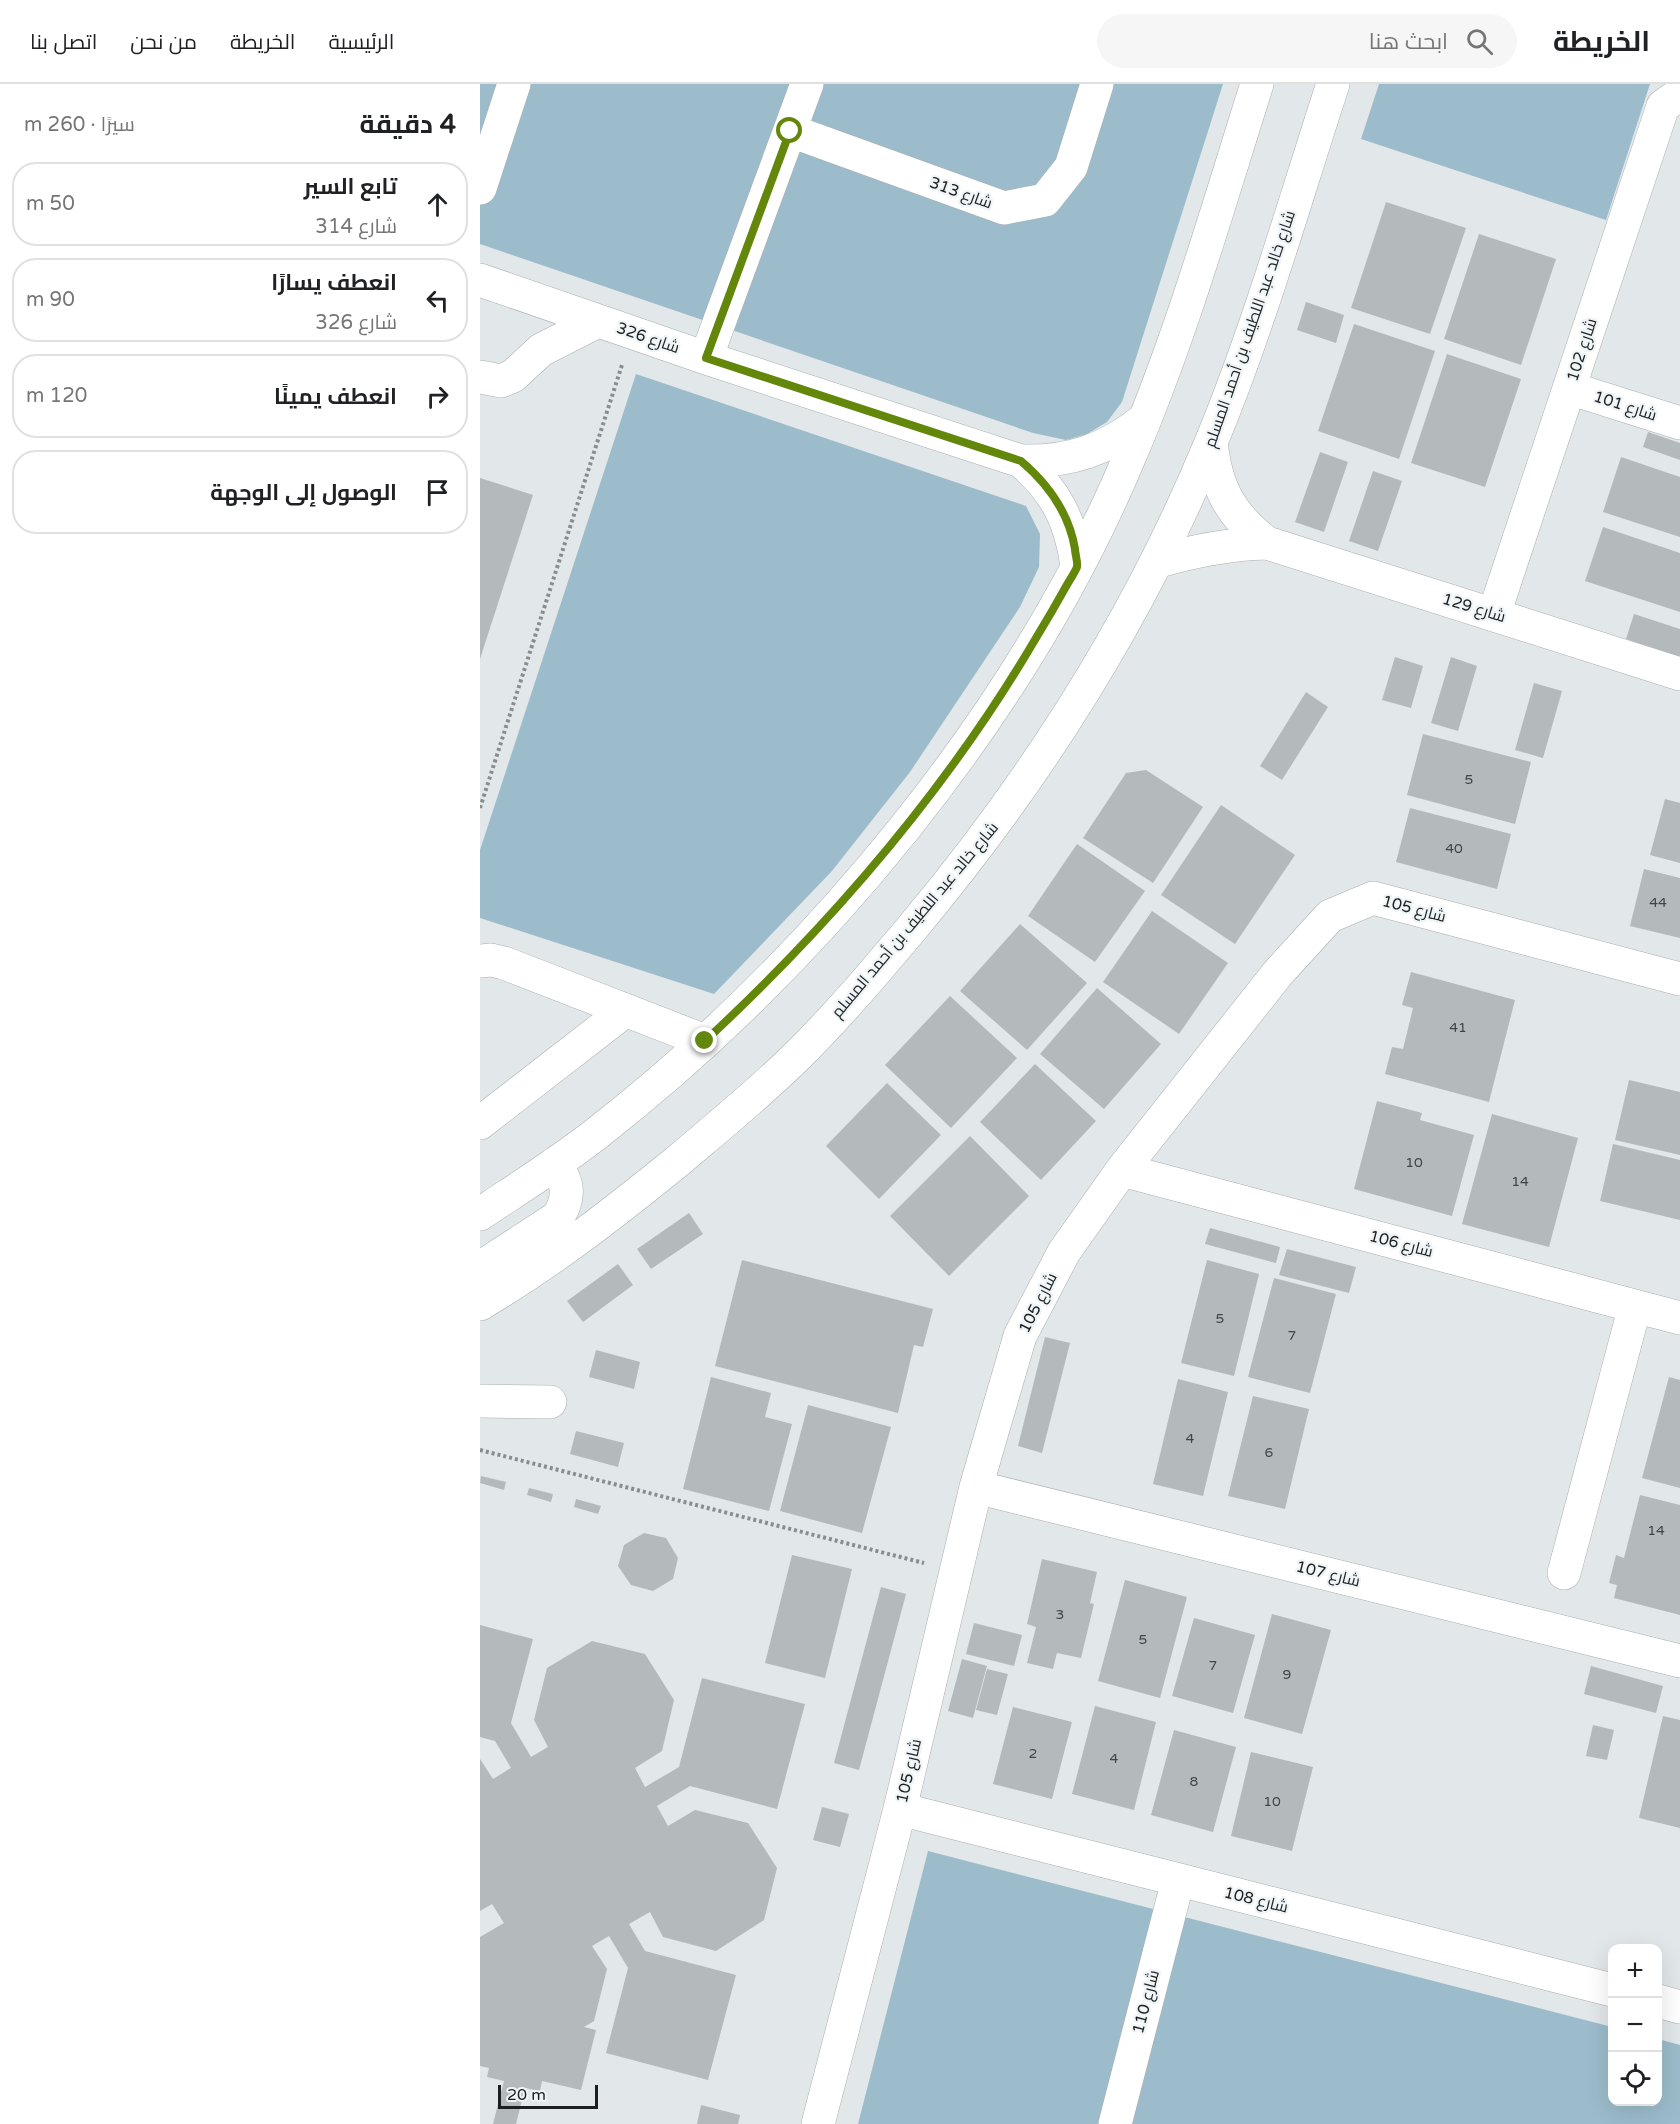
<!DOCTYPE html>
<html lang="ar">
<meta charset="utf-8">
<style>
body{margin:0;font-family:"Varela Round",Cairo,sans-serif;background:#f6f6f6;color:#202124;direction:rtl}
.controls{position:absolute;right:18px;bottom:18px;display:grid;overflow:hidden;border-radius:12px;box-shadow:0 6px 24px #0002}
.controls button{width:54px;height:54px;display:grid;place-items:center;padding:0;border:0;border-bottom:2px solid #e0e0e0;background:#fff;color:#202124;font:30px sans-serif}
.scale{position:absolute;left:18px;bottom:15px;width:100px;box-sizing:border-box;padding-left:6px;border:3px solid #1c1e1f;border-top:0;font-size:16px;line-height:21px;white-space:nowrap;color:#1c1e1f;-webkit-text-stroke:4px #eff4f7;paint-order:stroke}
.stop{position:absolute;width:18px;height:18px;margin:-14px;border:4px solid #63870a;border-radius:50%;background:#fff}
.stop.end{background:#63870a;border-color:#fff;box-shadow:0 2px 6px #0008}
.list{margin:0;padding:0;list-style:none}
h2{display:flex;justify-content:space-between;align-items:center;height:78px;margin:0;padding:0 24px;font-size:26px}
h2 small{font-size:20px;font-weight:400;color:#757577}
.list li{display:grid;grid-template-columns:39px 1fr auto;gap:18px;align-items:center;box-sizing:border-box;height:84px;margin:0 12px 12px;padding:0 12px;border:2px solid #e0e0e0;border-radius:24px}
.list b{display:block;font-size:22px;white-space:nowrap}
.list p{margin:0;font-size:20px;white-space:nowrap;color:#757577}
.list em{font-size:20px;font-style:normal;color:#757577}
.icon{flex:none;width:33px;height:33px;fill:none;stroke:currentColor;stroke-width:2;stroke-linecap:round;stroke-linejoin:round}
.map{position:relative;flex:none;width:1200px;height:2040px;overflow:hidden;direction:ltr}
header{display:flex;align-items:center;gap:36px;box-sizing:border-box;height:84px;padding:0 30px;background:#fff;border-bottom:2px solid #e0e0e0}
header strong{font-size:28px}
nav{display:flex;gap:33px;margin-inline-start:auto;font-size:21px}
.search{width:420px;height:54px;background:#f6f6f6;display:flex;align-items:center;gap:15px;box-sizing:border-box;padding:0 21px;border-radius:33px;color:#757577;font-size:22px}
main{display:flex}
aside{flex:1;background:#fff}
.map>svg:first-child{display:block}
.green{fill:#9cbccb}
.building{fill:#b4babb}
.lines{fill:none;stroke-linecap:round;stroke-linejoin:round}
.minor-casing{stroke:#aaaeb1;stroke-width:34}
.path{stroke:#898d8f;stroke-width:4;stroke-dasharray:3 3;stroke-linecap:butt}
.minor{stroke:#fff;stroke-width:33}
.route{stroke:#63870a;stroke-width:8}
.labels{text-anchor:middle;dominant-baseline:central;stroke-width:4.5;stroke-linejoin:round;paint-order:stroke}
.number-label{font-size:14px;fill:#424546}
.street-label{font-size:16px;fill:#1c1e1f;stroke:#eff4f7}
</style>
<header>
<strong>الخريطة</strong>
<div class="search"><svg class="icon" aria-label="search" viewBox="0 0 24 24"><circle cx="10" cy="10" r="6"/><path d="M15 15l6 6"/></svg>ابحث هنا</div>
<nav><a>الرئيسية</a><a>الخريطة</a><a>من نحن</a><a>اتصل بنا</a></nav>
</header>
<main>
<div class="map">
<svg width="1200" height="2040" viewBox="0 0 1200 2040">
<rect width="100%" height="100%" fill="#e2e7e9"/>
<path class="green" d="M 0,0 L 743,0 L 642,318 L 627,338 L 607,350 L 586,356 L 553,349 L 0,160 Z
M 899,0 L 1170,0 L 1126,136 L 881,55 Z
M 156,290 L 546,422 L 560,450 L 559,483 L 540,523 L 430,688 L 352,787 L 234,910 L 0,834 L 0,766 Z
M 448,1767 L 1132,1943 L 1132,2018 L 1178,2018 L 1178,1955 L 1200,1961 L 1200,2040 L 378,2040 Z"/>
<path class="building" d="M 906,118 L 986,144 L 950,250 L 871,224 Z
M 999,150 L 1076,175 L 1041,281 L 964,255 Z
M 826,218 L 864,231 L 856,259 L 817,246 Z
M 874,240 L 955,267 L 919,375 L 838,347 Z
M 967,270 L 1041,295 L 1005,403 L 931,379 Z
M 1168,348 L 1200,359 L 1200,376 L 1163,363 Z
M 840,368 L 868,378 L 844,448 L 815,438 Z
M 1141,373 L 1200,393 L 1200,453 L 1123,428 Z
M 893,387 L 922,397 L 898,467 L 869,457 Z
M 0,394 L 53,411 L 0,575 Z
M 1123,443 L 1200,469 L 1200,528 L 1105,497 Z
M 1154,530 L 1200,545 L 1200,573 L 1146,555 Z
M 915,573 L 943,582 L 931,624 L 902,616 Z
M 971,573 L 997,582 L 978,647 L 951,639 Z
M 1054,599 L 1082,607 L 1063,674 L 1035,666 Z
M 826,608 L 848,623 L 802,696 L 780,682 Z
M 943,650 L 1051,678 L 1035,740 L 927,711 Z
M 666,686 L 723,723 L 673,799 L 603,754 L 646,689 Z
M 1185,715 L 1200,719 L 1200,779 L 1170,771 Z
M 741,721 L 815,771 L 755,860 L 681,811 Z
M 930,724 L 1031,750 L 1017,805 L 916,778 Z
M 597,760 L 665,807 L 615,878 L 548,832 Z
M 1164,785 L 1200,794 L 1200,854 L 1150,842 Z
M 672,827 L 748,879 L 699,950 L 623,898 Z
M 540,840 L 607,899 L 547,966 L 480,907 Z
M 931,888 L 1035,916 L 1009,1018 L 905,990 L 912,963 L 923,965 L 933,924 L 922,921 Z
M 617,904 L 681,960 L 624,1025 L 560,970 Z
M 470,912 L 537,974 L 471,1044 L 405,981 Z
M 555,980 L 616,1037 L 561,1096 L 500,1038 Z
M 1149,996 L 1200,1008 L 1200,1071 L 1135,1056 Z
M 407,999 L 461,1051 L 399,1115 L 346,1062 Z
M 897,1017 L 942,1029 L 940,1036 L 994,1051 L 972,1132 L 874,1105 Z
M 1012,1030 L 1098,1054 L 1069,1163 L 982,1140 Z
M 490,1052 L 549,1112 L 469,1192 L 410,1132 Z
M 1133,1060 L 1200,1076 L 1200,1136 L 1120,1117 Z
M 209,1129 L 223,1150 L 171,1185 L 157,1165 Z
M 730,1144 L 800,1163 L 796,1179 L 725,1160 Z
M 807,1165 L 876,1183 L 869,1209 L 799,1191 Z
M 262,1176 L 453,1225 L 443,1263 L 434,1261 L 418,1329 L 235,1282 Z
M 727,1176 L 779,1190 L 754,1292 L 701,1279 Z
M 138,1180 L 153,1201 L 103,1238 L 87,1217 Z
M 794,1194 L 856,1210 L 830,1309 L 768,1293 Z
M 565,1253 L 590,1259 L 562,1369 L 538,1362 Z
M 116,1266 L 160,1278 L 154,1305 L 109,1293 Z
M 231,1293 L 291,1309 L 285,1333 L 312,1340 L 289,1427 L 203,1405 Z
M 1189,1293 L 1200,1296 L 1200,1404 L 1162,1394 Z
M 698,1295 L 748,1308 L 723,1412 L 673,1400 Z
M 773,1312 L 829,1325 L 805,1425 L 748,1412 Z
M 328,1321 L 411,1343 L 382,1449 L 300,1427 Z
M 96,1347 L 144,1359 L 138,1383 L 90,1370 Z
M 1,1392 L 26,1398 L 24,1406 L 0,1399 Z
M 49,1404 L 73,1410 L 71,1418 L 47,1411 Z
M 1160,1411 L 1200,1421 L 1200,1531 L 1134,1514 L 1137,1501 L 1129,1499 L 1136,1471 L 1144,1474 Z
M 96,1415 L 121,1422 L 118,1430 L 94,1423 Z
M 164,1449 L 186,1454 L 198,1474 L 193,1495 L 173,1507 L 151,1501 L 138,1482 L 144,1461 Z
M 312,1471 L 372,1485 L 345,1594 L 285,1579 Z
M 562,1475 L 617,1488 L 610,1519 L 614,1520 L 601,1574 L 577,1569 L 573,1585 L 547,1579 L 556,1543 L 547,1540 Z
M 645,1496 L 707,1513 L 680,1614 L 618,1597 Z
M 401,1503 L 426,1510 L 379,1686 L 354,1679 Z
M 792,1530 L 851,1546 L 822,1650 L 764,1634 Z
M 714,1534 L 775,1551 L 753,1629 L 692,1612 Z
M 494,1539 L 542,1551 L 534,1582 L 486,1570 Z
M 0,1541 L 53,1555 L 31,1639 L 51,1673 L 68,1663 L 54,1636 L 67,1584 L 112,1557 L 165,1570 L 194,1616 L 182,1667 L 155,1684 L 165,1703 L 199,1683 L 222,1594 L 325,1620 L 297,1725 L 210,1702 L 177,1722 L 188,1742 L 215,1726 L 268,1739 L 297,1784 L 284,1836 L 236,1867 L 183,1853 L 170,1828 L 149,1840 L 165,1867 L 256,1891 L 228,1996 L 126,1969 L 148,1884 L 129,1852 L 112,1862 L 127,1885 L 114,1937 L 104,1943 L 116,1946 L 101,2006 L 62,1997 L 60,2007 L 45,2004 L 36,2040 L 13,2040 L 24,1997 L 7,1993 L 9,1984 L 0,1982 L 0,1853 L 24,1839 L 12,1820 L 0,1827 L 0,1675 L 13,1695 L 31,1684 L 15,1657 L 0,1653 Z
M 482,1575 L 507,1582 L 493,1634 L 468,1627 Z
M 1111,1582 L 1183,1602 L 1176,1629 L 1104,1610 Z
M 507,1585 L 528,1590 L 517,1631 L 496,1626 Z
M 615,1622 L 676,1638 L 654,1726 L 592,1710 Z
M 533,1623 L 592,1638 L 572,1715 L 513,1700 Z
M 1183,1632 L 1200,1636 L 1200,1744 L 1159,1734 Z
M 1113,1641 L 1134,1646 L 1127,1676 L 1106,1672 Z
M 694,1646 L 756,1663 L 733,1748 L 671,1731 Z
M 771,1668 L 833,1683 L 812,1767 L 751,1752 Z
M 342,1723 L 369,1730 L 360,1763 L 333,1756 Z
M 221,2021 L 260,2031 L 258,2040 L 217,2040 Z"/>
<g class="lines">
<defs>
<path id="minor" d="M 311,47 L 524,124 L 565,116 L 591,83 L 617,0
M 0,104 L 34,0
M 0,196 L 226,274 L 541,377 C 591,378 626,366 665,335
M 226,274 L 327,0
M 0,293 L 21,297 L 33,292 L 61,266 L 118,237
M 1089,304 L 1200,339
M 731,358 C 736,404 750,431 787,459
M 541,377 C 576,407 591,437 597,482
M 676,478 C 713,467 748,460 787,459 L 1200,590
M 1014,530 L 1183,22 L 1200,10
M 0,877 L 11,876 L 24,879 L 225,957
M 0,1039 L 146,926
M 642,1086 L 1200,1234
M 0,1130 C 39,1104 79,1079 116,1050 C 335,879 541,632 649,374 C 701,253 737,126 777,0
M 0,1184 L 78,1133 C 90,1114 89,1097 74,1080
M 0,1220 C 71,1178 135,1128 199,1076 C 238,1043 277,1011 314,975 C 356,934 394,889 432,844 C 555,697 659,534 732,356 C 780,240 814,119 853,0
M 0,1317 L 70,1318
M 496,1403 L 1200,1577
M 1084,1489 L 1155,1222
M 420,1725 L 1132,1906
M 1178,1917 L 1200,1923
M 338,2040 L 420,1725 L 496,1403 L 540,1252 L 584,1168 L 642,1086 L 798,889 L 850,832 L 893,814 L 1200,895
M 635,2040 L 698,1796"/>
</defs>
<use href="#minor" class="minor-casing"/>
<path class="path" d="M 0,724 L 142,281
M 0,1366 L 444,1479"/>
<use href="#minor" class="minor"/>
</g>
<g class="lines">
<path class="route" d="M 225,957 C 352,839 468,704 556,554 C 567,536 578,517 588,499 C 591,494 595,488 597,483 C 598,478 595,470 595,465 C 589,429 568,400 541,377 L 226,274 L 310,47"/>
</g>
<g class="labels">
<g class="number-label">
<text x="989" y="695">5</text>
<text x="974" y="764">40</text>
<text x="1178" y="818">44</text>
<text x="978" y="943">41</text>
<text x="934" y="1078">10</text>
<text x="1040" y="1097">14</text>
<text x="740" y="1234">5</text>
<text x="812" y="1251">7</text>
<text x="710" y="1354">4</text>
<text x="789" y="1368">6</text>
<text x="1176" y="1446">14</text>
<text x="580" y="1530">3</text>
<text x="663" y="1555">5</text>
<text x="733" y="1581">7</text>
<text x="807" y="1590">9</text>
<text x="553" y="1669">2</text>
<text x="634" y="1674">4</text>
<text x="714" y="1697">8</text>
<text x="792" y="1717">10</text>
</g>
<g class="street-label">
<text transform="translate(481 109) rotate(20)">شارع 313</text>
<text transform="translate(770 245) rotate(-71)">شارع خالد عبد اللطيف بن أحمد المسلم</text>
<text transform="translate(168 254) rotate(19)">شارع 326</text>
<text transform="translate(1102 266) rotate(-72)">شارع 102</text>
<text transform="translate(1145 322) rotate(18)">شارع 101</text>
<text transform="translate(994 524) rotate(17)">شارع 129</text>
<text transform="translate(934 825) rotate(15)">شارع 105</text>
<text transform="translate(435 836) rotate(-50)">شارع خالد عبد اللطيف بن أحمد المسلم</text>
<text transform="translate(921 1160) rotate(15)">شارع 106</text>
<text transform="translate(558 1219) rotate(-63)">شارع 105</text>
<text transform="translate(848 1490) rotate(14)">شارع 107</text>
<text transform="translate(429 1687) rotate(-77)">شارع 105</text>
<text transform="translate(776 1816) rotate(14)">شارع 108</text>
<text transform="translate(666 1918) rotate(-75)">شارع 110</text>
</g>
</g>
</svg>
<div class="controls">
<button>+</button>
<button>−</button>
<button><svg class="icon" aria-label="locate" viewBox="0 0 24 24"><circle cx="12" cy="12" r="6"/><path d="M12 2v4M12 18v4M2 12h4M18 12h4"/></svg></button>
</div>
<div class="scale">20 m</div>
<div class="stop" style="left:310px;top:47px"></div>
<div class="stop end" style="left:225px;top:957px"></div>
</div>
<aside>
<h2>4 دقيقة<small>سيرًا · 260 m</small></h2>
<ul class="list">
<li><svg class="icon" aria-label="ahead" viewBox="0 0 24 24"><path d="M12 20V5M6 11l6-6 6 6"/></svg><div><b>تابع السير</b><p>شارع 314</p></div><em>50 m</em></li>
<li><svg class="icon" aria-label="left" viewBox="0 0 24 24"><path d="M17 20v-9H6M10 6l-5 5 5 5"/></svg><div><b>انعطف يسارًا</b><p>شارع 326</p></div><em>90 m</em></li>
<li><svg class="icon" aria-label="right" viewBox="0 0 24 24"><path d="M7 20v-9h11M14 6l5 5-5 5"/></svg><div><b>انعطف يمينًا</b></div><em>120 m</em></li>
<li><svg class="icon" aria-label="arrive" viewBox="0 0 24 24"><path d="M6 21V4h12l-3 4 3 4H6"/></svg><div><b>الوصول إلى الوجهة</b></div></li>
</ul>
</aside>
</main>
